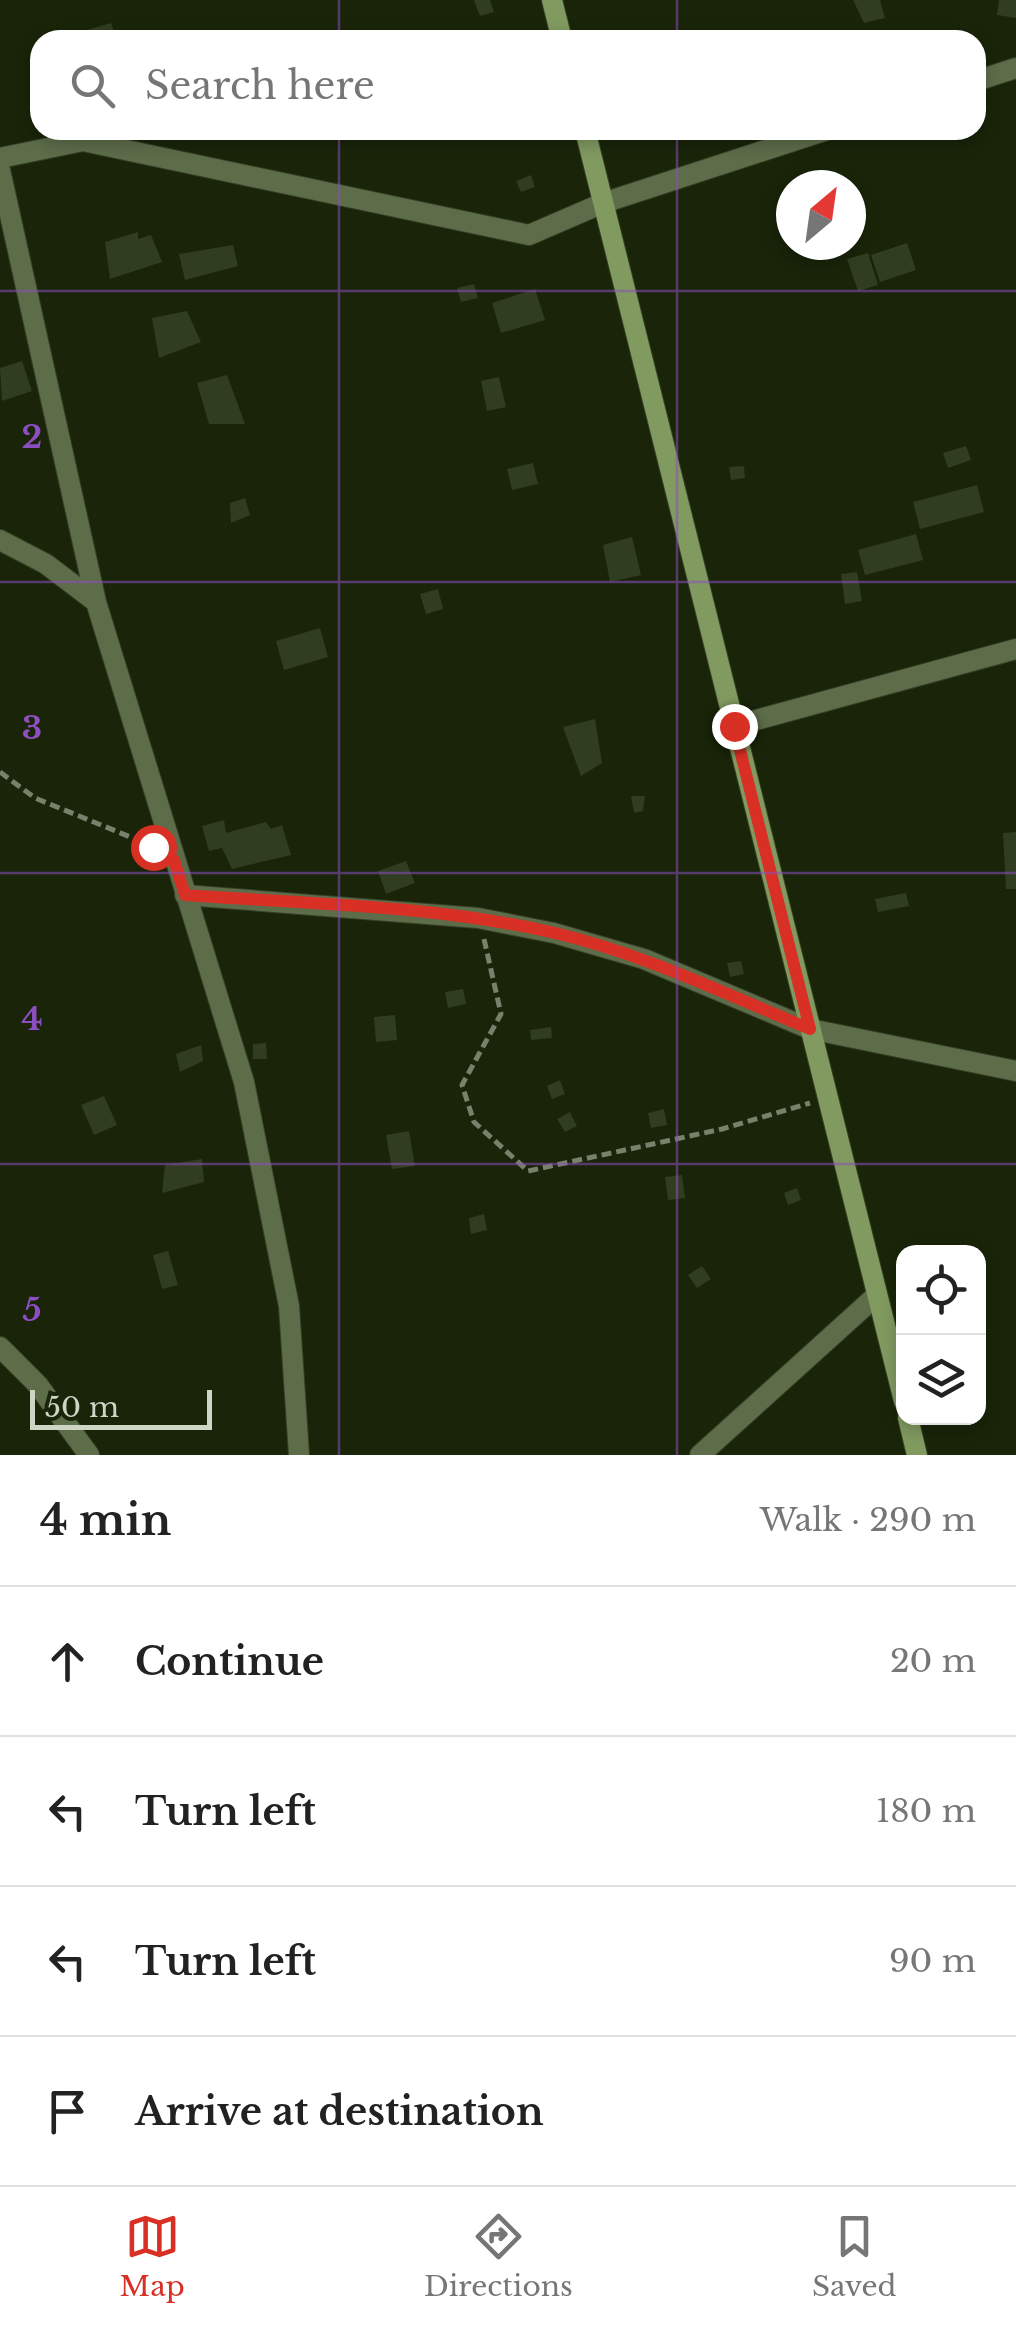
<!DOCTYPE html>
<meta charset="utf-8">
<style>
body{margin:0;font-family:"Libre Baskerville",serif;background:#f2f2f2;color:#222}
.controls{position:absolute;right:30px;bottom:30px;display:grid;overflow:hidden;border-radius:20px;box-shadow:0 5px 15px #0003}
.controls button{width:90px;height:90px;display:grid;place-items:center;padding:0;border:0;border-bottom:2px solid #e0e0e0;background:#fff;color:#222;font:50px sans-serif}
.compass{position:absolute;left:776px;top:170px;width:90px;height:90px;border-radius:50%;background:#fff;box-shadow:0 5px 15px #0003;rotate:29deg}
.scale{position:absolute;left:30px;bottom:25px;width:182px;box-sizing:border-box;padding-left:10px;border:5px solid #ced5c5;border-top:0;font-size:28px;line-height:35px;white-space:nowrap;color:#ced5c5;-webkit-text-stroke:8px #192409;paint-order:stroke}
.stop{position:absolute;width:30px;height:30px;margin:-22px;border:8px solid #d93025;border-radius:50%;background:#fff}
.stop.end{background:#d93025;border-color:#fff;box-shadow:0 2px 10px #0008}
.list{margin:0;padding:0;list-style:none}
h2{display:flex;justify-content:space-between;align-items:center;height:130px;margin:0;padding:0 40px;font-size:42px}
h2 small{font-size:32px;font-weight:400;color:#767676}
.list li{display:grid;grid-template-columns:65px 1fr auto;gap:30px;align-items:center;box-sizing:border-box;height:150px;padding:0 40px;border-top:2px solid #e0e0e0}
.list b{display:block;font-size:38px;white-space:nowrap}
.list em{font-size:32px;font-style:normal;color:#767676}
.icon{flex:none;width:55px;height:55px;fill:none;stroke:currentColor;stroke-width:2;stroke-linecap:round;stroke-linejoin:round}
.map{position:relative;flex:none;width:1016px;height:1455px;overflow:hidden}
.search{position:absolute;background:#fff;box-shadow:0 5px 15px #0003;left:30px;right:30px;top:30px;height:110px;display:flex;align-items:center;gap:25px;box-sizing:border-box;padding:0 35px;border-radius:30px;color:#767676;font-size:38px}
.sheet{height:730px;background:#fff}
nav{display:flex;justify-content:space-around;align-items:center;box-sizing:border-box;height:140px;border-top:2px solid #e0e0e0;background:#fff;font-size:28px;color:#767676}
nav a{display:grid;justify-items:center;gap:5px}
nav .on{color:#d93025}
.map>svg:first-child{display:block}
.building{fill:#313d21}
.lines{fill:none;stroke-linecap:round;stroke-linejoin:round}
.street-casing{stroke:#364027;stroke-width:22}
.secondary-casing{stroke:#364027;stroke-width:22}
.path{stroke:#78816c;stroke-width:5;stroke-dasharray:10 5;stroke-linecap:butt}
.street{stroke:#5d6d4a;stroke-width:20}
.secondary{stroke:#809a60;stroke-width:20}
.route{stroke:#d93025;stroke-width:12}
.grid{fill:none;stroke:#8c4ec0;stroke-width:2.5;stroke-opacity:0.55}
.grid-label{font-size:32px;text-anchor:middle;font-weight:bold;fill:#8c4ec0;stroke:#192409;stroke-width:9;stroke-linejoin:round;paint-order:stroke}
</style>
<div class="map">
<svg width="1016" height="1455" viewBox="0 0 1016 1455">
<rect width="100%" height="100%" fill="#192409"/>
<path class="building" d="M 474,0 L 490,0 L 494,12 L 480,16 Z
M 853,0 L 880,0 L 885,18 L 864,23 Z
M 999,0 L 1016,0 L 1016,18 L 997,15 Z
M 111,23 L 117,40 L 90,40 L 87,30 Z
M 531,175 L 535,187 L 521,192 L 516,181 Z
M 138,232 L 138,239 L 151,235 L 162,262 L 110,279 L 105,242 Z
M 907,243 L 916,270 L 880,282 L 871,255 Z
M 233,245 L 238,266 L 185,280 L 179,254 Z
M 868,253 L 878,285 L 858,291 L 847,259 Z
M 474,284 L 478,298 L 461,302 L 457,288 Z
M 535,289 L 545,320 L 501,333 L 492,303 Z
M 187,311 L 201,342 L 159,358 L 152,318 Z
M 22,361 L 32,391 L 2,401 L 0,368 Z
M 227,375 L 245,424 L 209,424 L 197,383 Z
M 499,377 L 506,407 L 487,411 L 481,381 Z
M 966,446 L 971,460 L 948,468 L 943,453 Z
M 533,463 L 538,484 L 512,490 L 507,469 Z
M 744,466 L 745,478 L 731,480 L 729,467 Z
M 977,485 L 984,512 L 920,529 L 913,502 Z
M 245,498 L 250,515 L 231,523 L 230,503 Z
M 916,534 L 923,560 L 865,575 L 858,550 Z
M 632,537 L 641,575 L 610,582 L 603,545 Z
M 857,572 L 862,601 L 845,604 L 841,574 Z
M 438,589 L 443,609 L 426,614 L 420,594 Z
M 320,628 L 328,657 L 284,670 L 276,641 Z
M 595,719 L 602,763 L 581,776 L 563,727 Z
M 631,796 L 645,796 L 643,811 L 634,813 Z
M 224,820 L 226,833 L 266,822 L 271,829 L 282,825 L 291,855 L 232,869 L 222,848 L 209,851 L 202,826 Z
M 1016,832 L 1016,889 L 1006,889 L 1003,833 Z
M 406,861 L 415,883 L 386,894 L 378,871 Z
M 906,893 L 909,906 L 878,912 L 875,899 Z
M 741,961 L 744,974 L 730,977 L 727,963 Z
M 463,989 L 466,1004 L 448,1008 L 445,992 Z
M 395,1015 L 397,1040 L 376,1042 L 374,1017 Z
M 551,1027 L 552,1038 L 531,1040 L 530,1030 Z
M 266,1043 L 267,1059 L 253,1059 L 253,1044 Z
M 201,1045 L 203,1061 L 180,1072 L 176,1054 Z
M 560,1080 L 565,1094 L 552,1099 L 547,1086 Z
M 104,1096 L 117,1125 L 94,1135 L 81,1105 Z
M 664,1109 L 667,1125 L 651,1128 L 648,1113 Z
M 570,1112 L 577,1126 L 565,1132 L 557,1119 Z
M 409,1131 L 415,1166 L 392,1169 L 386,1135 Z
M 202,1159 L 204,1182 L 162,1193 L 165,1165 Z
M 682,1175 L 685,1198 L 668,1200 L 665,1177 Z
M 797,1188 L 801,1200 L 788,1205 L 784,1193 Z
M 484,1214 L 487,1230 L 471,1234 L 469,1218 Z
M 168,1251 L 178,1285 L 162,1289 L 153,1255 Z
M 702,1266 L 711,1279 L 697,1288 L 688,1275 Z"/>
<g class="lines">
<defs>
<path id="street" d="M 976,81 L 1016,68
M 0,158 L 83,141 L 529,235 L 603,203 L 827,130
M 0,170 L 96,602 L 244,1082 L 289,1306 L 299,1455
M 0,540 L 46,564 L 96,602
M 734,726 L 1016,649
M 185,895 L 478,918 L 554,933 L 644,959 L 810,1029 L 1016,1071
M 0,1347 L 38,1385 L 89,1455
M 700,1455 L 877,1295"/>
<path id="secondary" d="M 552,0 L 562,40
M 585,130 L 904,1401
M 908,1418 L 917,1455"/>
</defs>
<use href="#street" class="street-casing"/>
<use href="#secondary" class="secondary-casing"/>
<path class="path" d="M 0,772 L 35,798 L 150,845
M 484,939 L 501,1014 L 462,1085 L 474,1122 L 528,1171 L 722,1129 L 810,1103"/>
<use href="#street" class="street"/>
<use href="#secondary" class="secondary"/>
</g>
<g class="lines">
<path class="route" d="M 153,847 L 174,860 L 185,895 C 307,904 435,905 555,933 C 644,954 726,994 810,1029 L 734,726"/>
</g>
<path class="grid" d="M 339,0 L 339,40M 677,0 L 677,40M 339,130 L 339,1455M 677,130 L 677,1455M 0,291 L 1016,291M 0,582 L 1016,582M 0,873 L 1016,873M 0,1164 L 1016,1164"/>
<g class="grid-label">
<text x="32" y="448">2</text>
<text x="32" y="739">3</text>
<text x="32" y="1030">4</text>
<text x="32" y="1321">5</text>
</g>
</svg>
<div class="controls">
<button><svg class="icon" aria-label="locate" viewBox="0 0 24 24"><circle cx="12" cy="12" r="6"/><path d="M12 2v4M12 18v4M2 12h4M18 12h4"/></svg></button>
<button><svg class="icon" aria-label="layers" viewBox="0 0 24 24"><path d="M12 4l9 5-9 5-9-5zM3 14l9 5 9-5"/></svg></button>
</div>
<svg class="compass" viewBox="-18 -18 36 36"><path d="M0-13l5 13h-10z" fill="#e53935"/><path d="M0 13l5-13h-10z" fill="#767676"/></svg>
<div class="scale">50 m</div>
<div class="stop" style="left:153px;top:847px"></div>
<div class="stop end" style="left:734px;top:726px"></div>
<div class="search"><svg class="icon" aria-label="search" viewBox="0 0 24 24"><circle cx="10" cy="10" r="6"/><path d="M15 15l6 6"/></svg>Search here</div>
</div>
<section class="sheet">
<h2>4 min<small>Walk · 290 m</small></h2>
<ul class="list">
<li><svg class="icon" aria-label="ahead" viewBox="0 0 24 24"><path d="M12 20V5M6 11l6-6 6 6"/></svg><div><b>Continue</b></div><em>20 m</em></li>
<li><svg class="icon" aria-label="left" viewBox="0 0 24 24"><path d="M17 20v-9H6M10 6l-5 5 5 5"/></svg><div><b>Turn left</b></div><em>180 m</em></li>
<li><svg class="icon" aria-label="left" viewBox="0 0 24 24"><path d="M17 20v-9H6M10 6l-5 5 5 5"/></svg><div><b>Turn left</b></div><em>90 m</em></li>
<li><svg class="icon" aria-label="arrive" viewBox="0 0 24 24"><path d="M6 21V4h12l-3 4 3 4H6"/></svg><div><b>Arrive at destination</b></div></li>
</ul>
</section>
<nav>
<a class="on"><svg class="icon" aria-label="map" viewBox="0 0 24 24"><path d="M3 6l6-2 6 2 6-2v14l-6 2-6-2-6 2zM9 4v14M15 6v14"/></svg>Map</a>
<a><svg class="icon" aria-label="directions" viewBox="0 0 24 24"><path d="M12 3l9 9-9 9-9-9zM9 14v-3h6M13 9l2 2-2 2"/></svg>Directions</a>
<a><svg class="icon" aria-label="saved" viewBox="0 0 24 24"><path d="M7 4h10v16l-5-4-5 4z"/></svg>Saved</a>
</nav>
